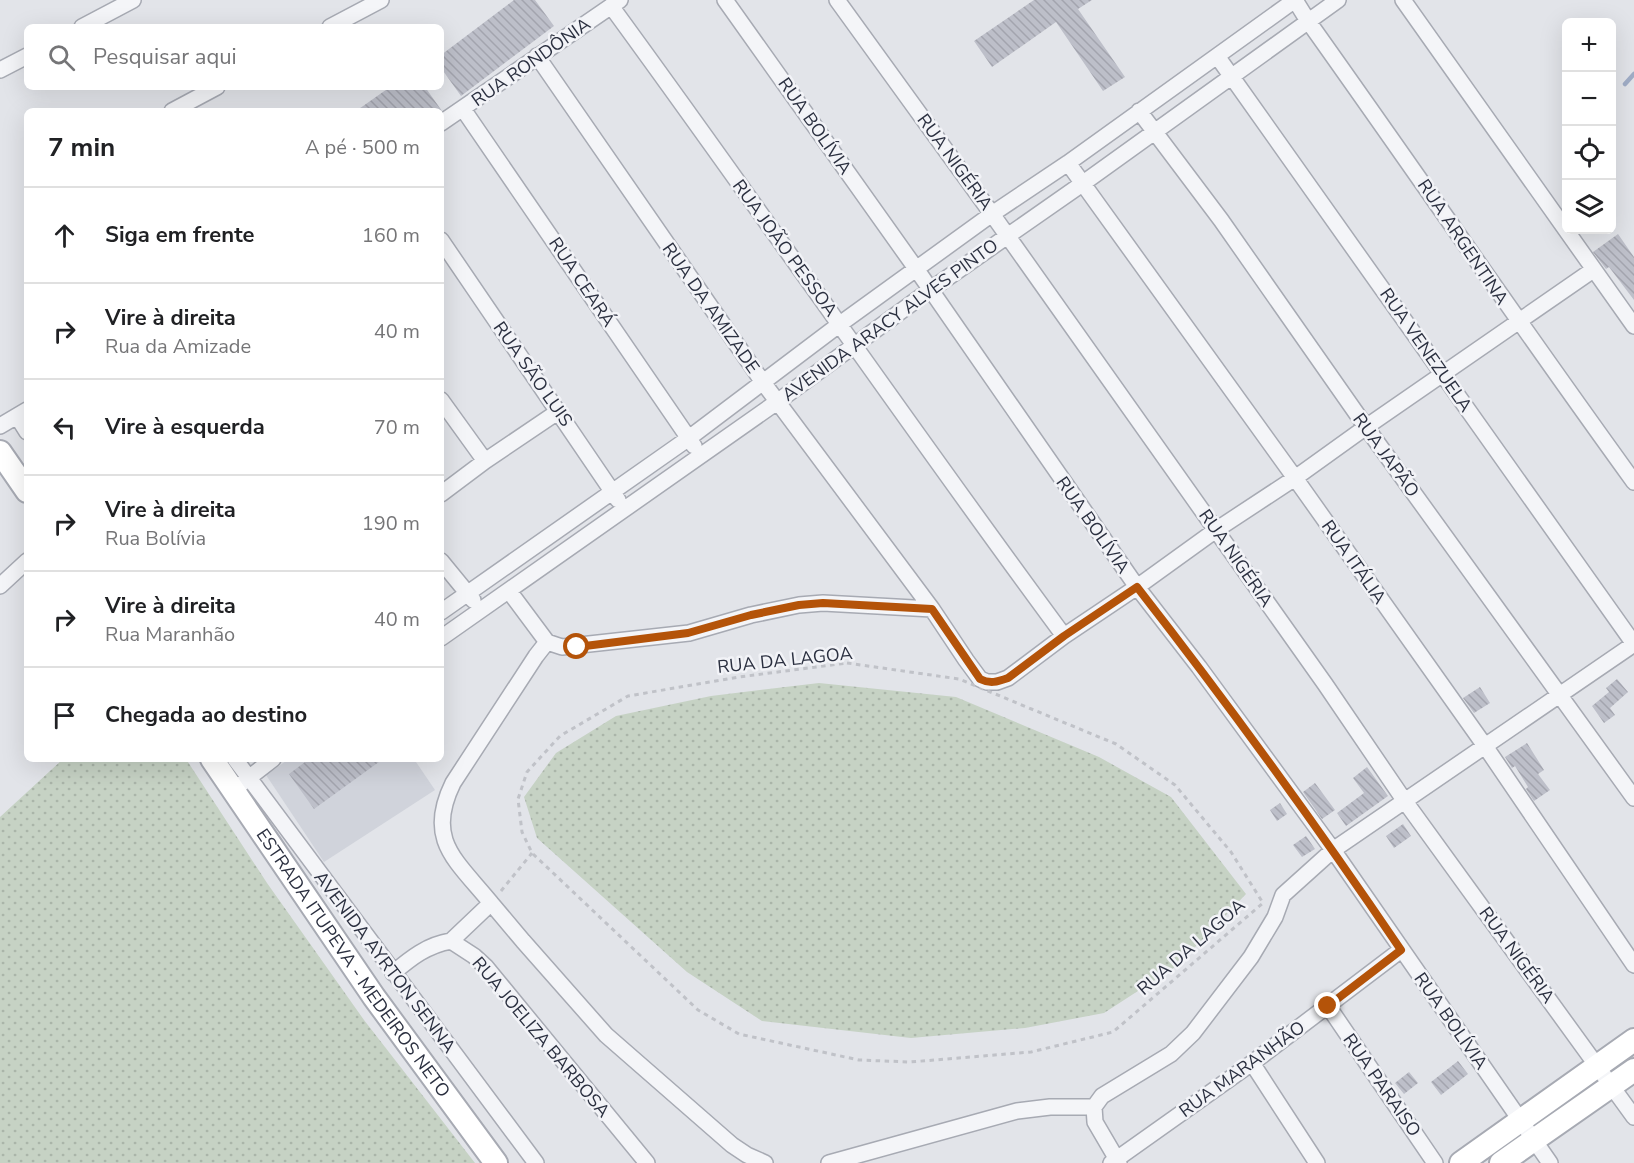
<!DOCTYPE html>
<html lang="pt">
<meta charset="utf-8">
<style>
body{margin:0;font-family:"Nunito Sans",sans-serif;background:#f6f6f6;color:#202124}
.controls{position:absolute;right:18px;top:18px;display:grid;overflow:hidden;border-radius:9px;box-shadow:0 6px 24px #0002}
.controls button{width:54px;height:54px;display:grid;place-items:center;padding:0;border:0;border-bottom:2px solid #e0e0e0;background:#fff;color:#202124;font:30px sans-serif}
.stop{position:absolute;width:18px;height:18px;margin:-14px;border:4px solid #b45309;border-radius:50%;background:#fff}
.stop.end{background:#b45309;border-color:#fff;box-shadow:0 2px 6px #0008}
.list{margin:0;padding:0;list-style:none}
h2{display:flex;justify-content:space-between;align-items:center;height:78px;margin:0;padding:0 24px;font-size:26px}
h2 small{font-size:20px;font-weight:400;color:#757577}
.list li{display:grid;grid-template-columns:39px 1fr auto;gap:18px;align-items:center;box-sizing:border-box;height:96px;padding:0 24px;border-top:2px solid #e0e0e0}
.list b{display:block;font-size:22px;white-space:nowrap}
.list p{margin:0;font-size:20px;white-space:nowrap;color:#757577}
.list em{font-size:20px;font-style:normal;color:#757577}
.icon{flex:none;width:33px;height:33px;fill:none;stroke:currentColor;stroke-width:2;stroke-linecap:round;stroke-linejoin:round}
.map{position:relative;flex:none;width:1634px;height:1163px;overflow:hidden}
.search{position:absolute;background:#fff;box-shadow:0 6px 24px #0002;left:24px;top:24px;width:420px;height:66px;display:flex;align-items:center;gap:15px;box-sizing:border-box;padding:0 21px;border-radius:9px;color:#757577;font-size:22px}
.panel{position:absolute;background:#fff;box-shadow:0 6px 24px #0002;left:24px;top:108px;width:420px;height:654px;border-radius:9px}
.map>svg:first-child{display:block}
.built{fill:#d0d3db}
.grass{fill:url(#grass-dots)}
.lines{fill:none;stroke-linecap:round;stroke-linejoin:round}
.stream{stroke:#a0adc6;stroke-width:4.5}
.building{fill:url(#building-back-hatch)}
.street-casing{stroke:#a7aab3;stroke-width:18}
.secondary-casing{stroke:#a7aab3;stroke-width:26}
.path{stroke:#c0c2c8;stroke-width:3;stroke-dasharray:4.5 4.5;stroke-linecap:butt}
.street{stroke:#f4f5f8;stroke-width:15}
.secondary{stroke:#fff;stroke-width:22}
.route{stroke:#b45309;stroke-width:8}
.labels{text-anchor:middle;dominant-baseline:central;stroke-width:5;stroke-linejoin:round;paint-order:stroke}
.street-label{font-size:18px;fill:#2b3040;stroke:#f2f3f7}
</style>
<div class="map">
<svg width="1634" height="1163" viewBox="0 0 1634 1163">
<defs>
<pattern id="grass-dots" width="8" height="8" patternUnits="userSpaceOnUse" patternTransform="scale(1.5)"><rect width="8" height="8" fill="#c6d2c4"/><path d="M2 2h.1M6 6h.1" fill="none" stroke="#aab5a9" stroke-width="1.8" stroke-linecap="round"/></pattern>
<pattern id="building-back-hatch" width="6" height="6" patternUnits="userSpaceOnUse" patternTransform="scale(1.5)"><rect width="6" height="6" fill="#bdbfc9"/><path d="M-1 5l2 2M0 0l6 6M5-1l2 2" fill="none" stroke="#a3a4ae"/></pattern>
</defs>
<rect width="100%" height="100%" fill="#e2e4e9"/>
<path class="built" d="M 289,759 L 414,759 L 435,790 L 324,862 L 266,775 Z"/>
<path class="grass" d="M 819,683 L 956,697 L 1099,757 L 1171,797 L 1246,894 L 1178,965 L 1104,1013 L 1025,1028 L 911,1038 L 762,1021 L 687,972 L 537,838 L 524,797 L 556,753 L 616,716 L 711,696 Z
M 63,759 L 186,759 L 267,883 L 364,1020 L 475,1163 L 0,1163 L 0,817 Z"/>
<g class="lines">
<path class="stream" d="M 1625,84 L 1634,74"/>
</g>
<path class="building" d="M 514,0 L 535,0 L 554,26 L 461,96 L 441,68 L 441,55 Z
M 1034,0 L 1092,0 L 1078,9 L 1125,77 L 1103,91 L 1056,22 L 992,67 L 974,41 Z
M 390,87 L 425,87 L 442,111 L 356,111 Z
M 1618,234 L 1634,257 L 1634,300 L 1609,267 L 1606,269 L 1593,252 Z
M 1617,679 L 1628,692 L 1610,708 L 1615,715 L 1604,723 L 1592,706 L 1609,692 L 1606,688 Z
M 1480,687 L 1490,703 L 1474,713 L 1463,698 Z
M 1527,743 L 1544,770 L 1538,774 L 1550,790 L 1534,801 L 1526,789 L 1528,787 L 1515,766 L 1512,768 L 1505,757 Z
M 309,759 L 383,759 L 314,809 L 289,774 Z
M 1367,767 L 1388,796 L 1346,826 L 1337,813 L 1364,793 L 1353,778 Z
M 1315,783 L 1335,810 L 1322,819 L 1303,792 Z
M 1280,803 L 1287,814 L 1277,821 L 1270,810 Z
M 1403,824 L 1411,836 L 1394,848 L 1386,836 Z
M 1306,836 L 1315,849 L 1302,857 L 1293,845 Z
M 1458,1061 L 1468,1074 L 1441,1095 L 1431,1082 Z
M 1409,1072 L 1418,1083 L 1404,1094 L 1395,1083 Z"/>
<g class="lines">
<defs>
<path id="street" d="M 725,0 L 917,270 L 1137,587 L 1199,667 L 1333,850 L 1550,1163
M 837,0 L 992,214 L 1325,684 L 1404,800 L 1634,1117
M 1295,0 L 1308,21 C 1417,174 1523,329 1634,482
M 1403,0 L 1634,326
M 611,6 C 764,215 910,428 1064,636
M 82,27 L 133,0
M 330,27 L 381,0
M 537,56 L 762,381 L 932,609 L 966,660 L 980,679 L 987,682 L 997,682 L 1008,678 L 1064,636 L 1137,587 L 1216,530 L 1295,478 L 1366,427 L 1593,270
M 1217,56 L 1634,644
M 0,70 L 27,56
M 463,109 L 694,446
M 172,111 L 217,87
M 1139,111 L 1221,220 L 1366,427 L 1634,798
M 441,123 L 620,0
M 1068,163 L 1295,478 L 1485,746 L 1634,965
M 441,240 L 618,500
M 441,400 L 485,461
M 17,416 L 27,432
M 0,426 L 27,410
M 441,494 L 485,461 L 559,411
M 441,561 L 473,600
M 0,586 L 27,561
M 509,591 L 547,642 L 562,647 L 689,633 L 751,615 L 799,605 L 823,603 L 932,609
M 441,612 L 689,438 L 840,324 L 992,214 L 1068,163 L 1295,0
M 441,638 L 777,402 L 930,290 L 1082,184 L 1338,0
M 235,759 L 536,1163
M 241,784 L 273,759
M 491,903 L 523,941 L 606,1035 L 732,1145 L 747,1155 L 765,1163
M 451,941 L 491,903 C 456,860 425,840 453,783 L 536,656 L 547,642
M 393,973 C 411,958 427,945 451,941 L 474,956 L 486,967 L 647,1163
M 1328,1006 L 1435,1163
M 1252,1063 L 1317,1163
M 829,1163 L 1017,1111 L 1050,1107 L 1094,1107
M 1111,1163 L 1252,1063 L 1401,950
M 1119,1163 L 1095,1122 L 1094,1107 L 1102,1096 L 1171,1054 L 1193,1033 L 1251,957 L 1275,917 L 1283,895 L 1333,850 L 1634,644"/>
<g id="secondary">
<path d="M 0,452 L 27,491"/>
<path id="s1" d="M 212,759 L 374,997 L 496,1163"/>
<path d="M 1461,1163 L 1634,1040"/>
<path d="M 1501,1163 L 1634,1070"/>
</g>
</defs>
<use href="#street" class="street-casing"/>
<use href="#secondary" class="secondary-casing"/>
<path class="path" d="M 847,663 L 959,679 L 1116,744 L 1175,785 L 1231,852 L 1263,903 L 1113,1032 L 1031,1052 L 910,1062 L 859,1060 L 739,1034 L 698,1010 L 532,853 L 522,832 L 518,799 L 527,772 L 560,736 L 628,696 L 739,677 Z
M 501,891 L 532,853"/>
<use href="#street" class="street"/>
<use href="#secondary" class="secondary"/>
</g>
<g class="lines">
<path class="route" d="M 577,647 L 688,633 L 751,615 L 799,605 L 823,603 L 932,609 L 980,679 C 990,684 997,682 1008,678 L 1064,636 L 1137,587 C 1229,705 1317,826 1401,950 L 1328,1006"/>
</g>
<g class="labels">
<g class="street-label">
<text transform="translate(531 62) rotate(-35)">RUA RONDÔNIA</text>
<text transform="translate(815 126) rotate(55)">RUA BOLÍVIA</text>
<text transform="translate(955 162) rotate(54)">RUA NIGÉRIA</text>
<text transform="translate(1463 242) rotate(56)">RUA ARGENTINA</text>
<text transform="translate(785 248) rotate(54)">RUA JOÃO PESSOA</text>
<text transform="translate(582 282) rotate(56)">RUA CEARÁ</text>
<text transform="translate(711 308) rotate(55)">RUA DA AMIZADE</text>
<text transform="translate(890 320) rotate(-36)">AVENIDA ARACY ALVES PINTO</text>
<text transform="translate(1426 350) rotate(55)">RUA VENEZUELA</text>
<text transform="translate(533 374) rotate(55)">RUA SÃO LUIS</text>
<text transform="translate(1386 455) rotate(54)">RUA JAPÃO</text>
<text transform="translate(1093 525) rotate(55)">RUA BOLÍVIA</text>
<text transform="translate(1236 558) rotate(55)">RUA NIGÉRIA</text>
<text transform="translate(1354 562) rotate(55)">RUA ITÁLIA</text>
<text transform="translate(785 660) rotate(-6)">RUA DA LAGOA</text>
<text transform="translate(1191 947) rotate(-41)">RUA DA LAGOA</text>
<text transform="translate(1517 955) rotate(54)">RUA NIGÉRIA</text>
<text stroke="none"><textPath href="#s1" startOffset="248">ESTRADA ITUPEVA - MEDEIROS NETO</textPath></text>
<text transform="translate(385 962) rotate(53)">AVENIDA AYRTON SENNA</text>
<text transform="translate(1451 1021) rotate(55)">RUA BOLÍVIA</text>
<text transform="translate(541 1037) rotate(50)">RUA JOELIZA BARBOSA</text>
<text transform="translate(1242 1069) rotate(-36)">RUA MARANHÃO</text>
<text transform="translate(1382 1085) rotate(55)">RUA PARAISO</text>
</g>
</g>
</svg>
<div class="controls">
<button>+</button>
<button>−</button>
<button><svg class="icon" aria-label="locate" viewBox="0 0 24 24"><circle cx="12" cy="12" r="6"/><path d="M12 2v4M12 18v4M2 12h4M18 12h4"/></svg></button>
<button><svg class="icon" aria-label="layers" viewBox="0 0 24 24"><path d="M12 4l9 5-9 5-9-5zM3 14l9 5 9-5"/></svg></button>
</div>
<div class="stop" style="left:577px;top:647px"></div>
<div class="stop end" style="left:1328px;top:1006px"></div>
<div class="search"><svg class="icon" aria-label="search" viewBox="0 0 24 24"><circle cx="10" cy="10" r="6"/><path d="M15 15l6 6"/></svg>Pesquisar aqui</div>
<section class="panel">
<h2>7 min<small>A pé · 500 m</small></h2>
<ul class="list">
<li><svg class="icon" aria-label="ahead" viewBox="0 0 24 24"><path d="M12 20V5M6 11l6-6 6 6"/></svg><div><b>Siga em frente</b></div><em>160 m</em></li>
<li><svg class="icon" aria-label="right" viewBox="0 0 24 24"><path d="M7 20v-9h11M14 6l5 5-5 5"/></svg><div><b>Vire à direita</b><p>Rua da Amizade</p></div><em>40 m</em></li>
<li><svg class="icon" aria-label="left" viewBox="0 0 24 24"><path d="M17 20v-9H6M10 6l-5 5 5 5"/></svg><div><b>Vire à esquerda</b></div><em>70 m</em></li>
<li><svg class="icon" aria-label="right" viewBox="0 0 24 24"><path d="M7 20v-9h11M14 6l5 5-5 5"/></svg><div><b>Vire à direita</b><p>Rua Bolívia</p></div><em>190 m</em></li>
<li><svg class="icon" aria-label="right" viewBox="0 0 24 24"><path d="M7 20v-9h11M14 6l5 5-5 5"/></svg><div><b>Vire à direita</b><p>Rua Maranhão</p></div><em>40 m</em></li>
<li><svg class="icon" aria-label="arrive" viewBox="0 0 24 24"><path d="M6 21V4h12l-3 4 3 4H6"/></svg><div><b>Chegada ao destino</b></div></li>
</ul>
</section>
</div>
